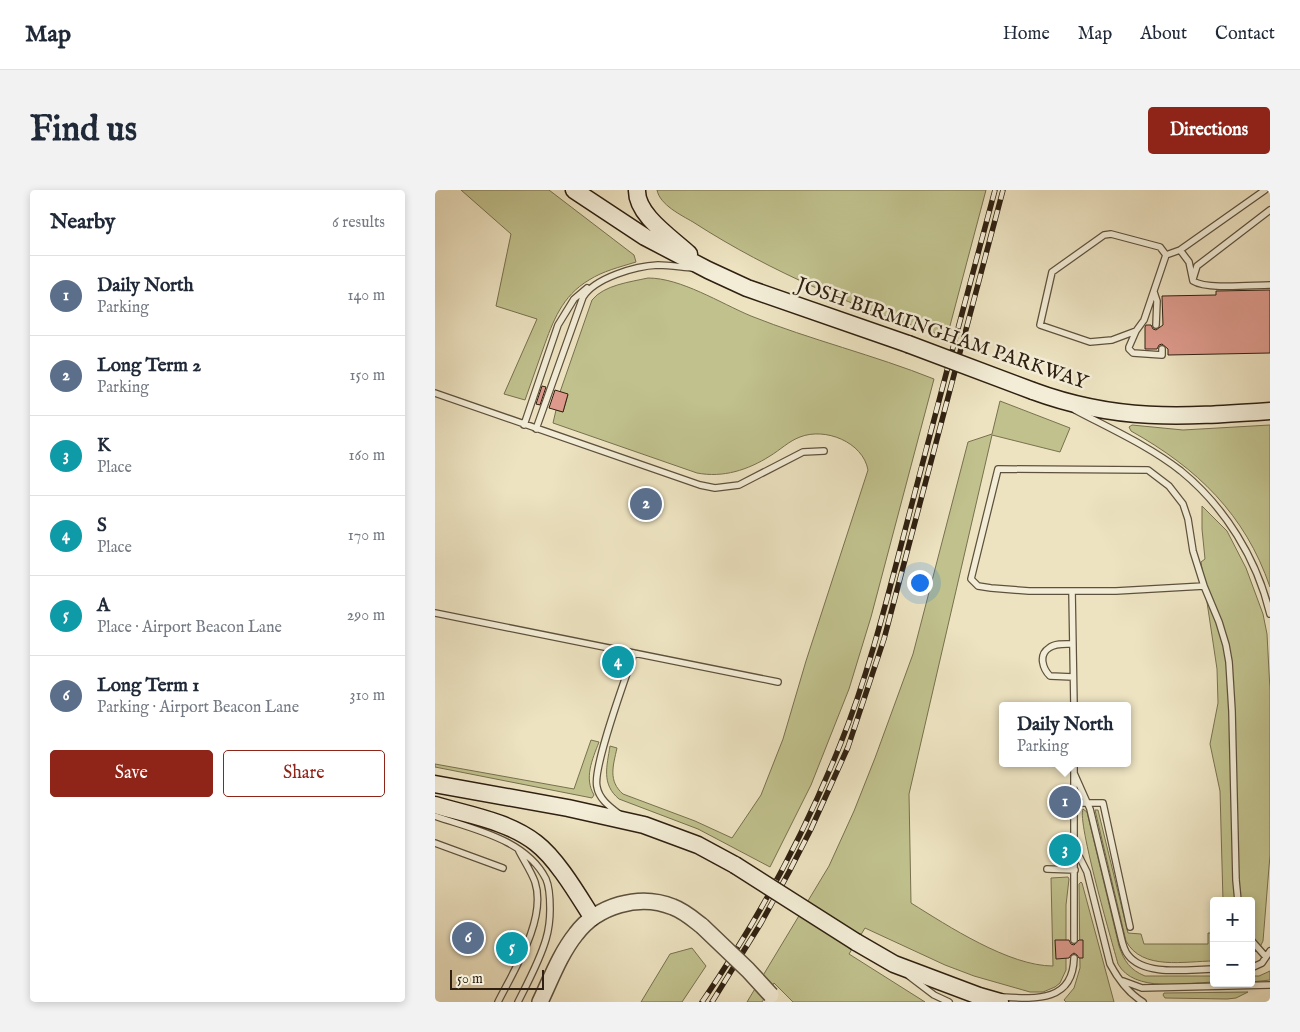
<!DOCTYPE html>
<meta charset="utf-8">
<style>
body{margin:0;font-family:"IM FELL English",serif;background:#f2f2f3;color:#1f2937}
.controls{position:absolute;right:15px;bottom:15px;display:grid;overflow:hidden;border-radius:5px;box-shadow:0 2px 8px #0003}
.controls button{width:45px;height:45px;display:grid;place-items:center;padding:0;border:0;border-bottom:1px solid #e0e1e3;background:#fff;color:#1f2937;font:25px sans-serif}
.scale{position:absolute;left:15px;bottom:12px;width:94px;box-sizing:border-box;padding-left:5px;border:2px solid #2f2011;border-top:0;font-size:14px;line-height:18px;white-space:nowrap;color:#2f2011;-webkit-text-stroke:4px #f3edd7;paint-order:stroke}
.you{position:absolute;left:484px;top:392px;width:18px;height:18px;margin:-12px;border:4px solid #fff;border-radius:50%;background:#1a73e8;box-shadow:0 0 0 8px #1a73e833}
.badge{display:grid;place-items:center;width:32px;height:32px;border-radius:50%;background:#8f2418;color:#fff;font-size:16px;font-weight:700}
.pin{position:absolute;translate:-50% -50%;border:2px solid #fff;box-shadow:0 1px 5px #0006}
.popup{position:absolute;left:564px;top:512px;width:132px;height:65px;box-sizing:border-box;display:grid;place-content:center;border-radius:5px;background:#fff;filter:drop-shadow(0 1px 4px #0005);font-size:16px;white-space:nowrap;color:#747a83}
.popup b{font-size:19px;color:#1f2937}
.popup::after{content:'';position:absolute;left:50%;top:100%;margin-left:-10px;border:10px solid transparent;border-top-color:#fff}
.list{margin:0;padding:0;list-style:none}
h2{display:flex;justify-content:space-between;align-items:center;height:65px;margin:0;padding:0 20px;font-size:21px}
h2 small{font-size:16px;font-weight:400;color:#747a83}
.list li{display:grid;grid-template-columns:32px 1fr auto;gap:15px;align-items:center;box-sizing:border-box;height:80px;padding:0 20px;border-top:1px solid #e0e1e3}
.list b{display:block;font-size:19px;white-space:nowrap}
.list p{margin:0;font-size:16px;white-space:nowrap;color:#747a83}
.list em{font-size:16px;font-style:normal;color:#747a83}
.actions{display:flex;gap:10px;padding:15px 20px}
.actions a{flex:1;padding:11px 0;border:1px solid #8f2418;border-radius:5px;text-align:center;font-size:18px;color:#8f2418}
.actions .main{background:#8f2418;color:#fff}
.map{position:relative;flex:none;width:835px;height:812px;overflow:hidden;border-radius:5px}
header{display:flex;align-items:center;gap:30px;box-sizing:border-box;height:70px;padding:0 25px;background:#fff;border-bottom:1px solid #e0e1e3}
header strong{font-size:24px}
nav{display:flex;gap:28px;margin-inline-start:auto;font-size:18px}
.intro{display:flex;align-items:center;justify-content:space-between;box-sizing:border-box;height:120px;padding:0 30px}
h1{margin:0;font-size:35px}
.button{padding:12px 22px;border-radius:5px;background:#8f2418;color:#fff;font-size:18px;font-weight:700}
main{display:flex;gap:30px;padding:0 30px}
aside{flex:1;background:#fff;border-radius:5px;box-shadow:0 2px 8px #0003}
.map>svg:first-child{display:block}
.green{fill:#c0c18d;stroke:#78704f}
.building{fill:#dd9a8c;stroke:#2f2011}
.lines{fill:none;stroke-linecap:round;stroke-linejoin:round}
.service-casing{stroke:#5e513d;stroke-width:8}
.tertiary-casing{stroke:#5e513d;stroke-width:18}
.secondary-casing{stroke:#2f2011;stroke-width:19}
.service{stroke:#f3edd7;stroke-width:5.5}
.tertiary{stroke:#f3edd7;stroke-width:15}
.secondary{stroke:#f3edd7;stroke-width:16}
.rail-casing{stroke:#2f2011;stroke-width:5.5}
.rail{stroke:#f3edd7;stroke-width:4;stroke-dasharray:11;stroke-linecap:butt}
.tertiary-bridge-casing{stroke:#5e513d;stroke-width:18;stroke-linecap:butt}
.secondary-bridge-casing{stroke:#2f2011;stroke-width:19;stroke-linecap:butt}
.tertiary-bridge{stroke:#f3edd7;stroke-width:15}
.secondary-bridge{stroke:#f3edd7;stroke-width:16}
.labels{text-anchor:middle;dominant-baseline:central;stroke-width:5;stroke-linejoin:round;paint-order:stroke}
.street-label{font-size:20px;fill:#2f2011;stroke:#f3edd7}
</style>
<header>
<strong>Map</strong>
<nav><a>Home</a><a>Map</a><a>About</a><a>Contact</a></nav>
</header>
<div class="intro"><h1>Find us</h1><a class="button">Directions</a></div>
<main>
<aside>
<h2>Nearby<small>6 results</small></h2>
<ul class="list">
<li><span class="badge" style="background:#5c6f8a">1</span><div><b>Daily North</b><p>Parking</p></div><em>140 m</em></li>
<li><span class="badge" style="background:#5c6f8a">2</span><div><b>Long Term 2</b><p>Parking</p></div><em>150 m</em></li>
<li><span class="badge" style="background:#0f9aa8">3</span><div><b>K</b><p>Place</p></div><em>160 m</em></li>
<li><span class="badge" style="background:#0f9aa8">4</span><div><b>S</b><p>Place</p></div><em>170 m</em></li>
<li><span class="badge" style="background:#0f9aa8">5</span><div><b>A</b><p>Place · Airport Beacon Lane</p></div><em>290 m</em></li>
<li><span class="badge" style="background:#5c6f8a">6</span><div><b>Long Term 1</b><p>Parking · Airport Beacon Lane</p></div><em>310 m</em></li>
</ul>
<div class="actions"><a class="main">Save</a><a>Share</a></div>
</aside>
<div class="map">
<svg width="835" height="812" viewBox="0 0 835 812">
<rect width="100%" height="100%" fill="#ede3c1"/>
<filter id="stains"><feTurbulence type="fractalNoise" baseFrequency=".004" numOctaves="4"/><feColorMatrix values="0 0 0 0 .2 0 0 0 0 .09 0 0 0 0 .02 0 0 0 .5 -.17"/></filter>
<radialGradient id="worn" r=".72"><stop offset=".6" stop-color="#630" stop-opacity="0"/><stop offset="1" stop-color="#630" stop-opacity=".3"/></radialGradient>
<path class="green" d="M 26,0 L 114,0 L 199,65 L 201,72 C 185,77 168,81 154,90 C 127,106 118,131 108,159 C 102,176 96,193 90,210 L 69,204 L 102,129 L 61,116 L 76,44 Z
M 222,0 L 551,0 L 512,147 C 424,119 337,83 258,32 C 246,25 225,15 222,0 Z
M 213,88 C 246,88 285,113 316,126 C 376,150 439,165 499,189 L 436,427 L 414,499 L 376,595 L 335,677 L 263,639 L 184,609 C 166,594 172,576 175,556 L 182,558 C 178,576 173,591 188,604 L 260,631 L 297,648 L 326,605 L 348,549 L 371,471 L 433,280 C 428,252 390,237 365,247 C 354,251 345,260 335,266 C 313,280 288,288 262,283 L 118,233 L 121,220 L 128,222 L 133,205 L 125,202 L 157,110 C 169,95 195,92 213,88 Z
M 565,211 L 635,238 L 625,262 L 557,245 L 474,604 L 476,713 C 513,736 574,776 618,776 L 616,688 L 633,687 L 634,689 L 631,715 L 631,780 L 625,793 L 620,797 L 608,802 L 595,802 L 539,786 L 510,775 L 430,738 L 414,764 L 490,812 L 358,812 L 339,793 L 327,812 L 312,812 L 394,676 L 419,621 L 440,568 L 478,464 L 533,252 L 557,244 Z
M 697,235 L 748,240 L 835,235 L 835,397 C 810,324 762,278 696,241 L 694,237 Z
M 767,316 L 792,341 L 811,378 L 828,424 L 832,444 L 835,500 L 835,665 L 828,751 L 825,757 L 816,766 L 816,711 L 788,711 L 785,601 L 775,554 L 783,513 L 782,479 L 766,372 L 770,369 L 767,339 Z
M 156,550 L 164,552 C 157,570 149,588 159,605 L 157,608 L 0,577 L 0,574 L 139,599 Z
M 648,619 L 652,622 L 684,756 C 689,771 695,780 710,786 L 779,786 L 779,792 C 750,793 699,803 683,774 C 677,752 642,632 648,619 Z
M 660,620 L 663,620 L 693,743 L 706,744 L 709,754 L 773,754 L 773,743 L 779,743 L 779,771 C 750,771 707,781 691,751 Z
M 646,692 L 647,693 L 679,812 L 631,812 L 629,810 L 639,798 L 645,778 L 644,694 Z
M 257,758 L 271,776 L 247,812 L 206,812 L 235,764 Z
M 835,781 L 835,790 L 816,792 L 816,786 L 824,786 Z
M 813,802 L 801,808 L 792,809 L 730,808 L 728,805 L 729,803 Z"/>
<path class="building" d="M 835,100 L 835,163 L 733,165 L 733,159 L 727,154 L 724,155 L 722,159 L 710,159 L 710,137 L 711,135 L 716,135 L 718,139 L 721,140 L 728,135 L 727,106 L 781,105 L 781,101 Z
M 107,196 L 111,197 L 105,215 L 101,214 Z
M 120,200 L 133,204 L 128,222 L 114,218 Z
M 620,750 L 634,750 L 636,754 L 639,755 L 644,750 L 648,750 L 648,768 L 644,768 L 642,765 L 639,763 L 636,765 L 634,768 L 621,769 Z"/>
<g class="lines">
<defs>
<path id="service" d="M 745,60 L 754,72 L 758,91 C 772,100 817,95 835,95
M 731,65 L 725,57 L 676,44 L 669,45 L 617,82 L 605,135 L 655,152 L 677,150 L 701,141 L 709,130 L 731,65 L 745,60 L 830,0
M 758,89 L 762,76 L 835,20
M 719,102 L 722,111 L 721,135
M 701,141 L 694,157 L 694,159 L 698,163 L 727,165 L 727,159
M 0,203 L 265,295 L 280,298 L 304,295 L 368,262 L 389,261
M 640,220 C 676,239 714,256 746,281 C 790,317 822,369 835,424
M 89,235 L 123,135 L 139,109 L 152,98
M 101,239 L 148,107 C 160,88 200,76 223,75 C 234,75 246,77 258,78
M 769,396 L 681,401 L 594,401 L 556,398 L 543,396 L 536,389 L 563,279 L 713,280 L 734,296 L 748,314 L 753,329 L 758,361 L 769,396 L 784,432 L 791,455 L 794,472 L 797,521 L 801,690 L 803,711
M 637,401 L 639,516
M 0,423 L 343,492
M 638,454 C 631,454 620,453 614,458 C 603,465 608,479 615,486 L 638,487
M 639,583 L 655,619 L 685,743 C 687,751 688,759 693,765 C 710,787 754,779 779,779
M 640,613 L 668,613 L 695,737
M 184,624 C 175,617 164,609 162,597 C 157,578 191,487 199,463
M 0,626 C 37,639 91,649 111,689 C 115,698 115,709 115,719 C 115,729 114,739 111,749 C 105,770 93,792 83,812
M 0,653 L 68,678
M 641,660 L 652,682 L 675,774 C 683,789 693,803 708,812
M 612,679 L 640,680
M 639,750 L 639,573
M 816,750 L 831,767
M 816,778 L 827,773 L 835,761
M 474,786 L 499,805 L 514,812
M 688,791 L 707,798 L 835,795
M 566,807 C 601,809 638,812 639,768
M 63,812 C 79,780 112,729 100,692 C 96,681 89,671 84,661"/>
<path id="tertiary" d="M 105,812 C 116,789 125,764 141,744 C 162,716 204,703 238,717 C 249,721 258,729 267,736"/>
<path id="secondary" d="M 139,0 L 210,47 L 273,80 L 312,98 L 473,154
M 202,0 C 201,25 237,48 254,64
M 598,201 C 682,232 748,227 835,221
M 0,594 L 133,618 L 209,635 L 263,655 L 300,675
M 0,615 C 33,625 73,631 101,653 C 122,669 143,705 157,727
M 421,752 L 459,774 L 544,806 L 565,812"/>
</defs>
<use href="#service" class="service-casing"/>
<use href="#tertiary" class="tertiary-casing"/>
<use href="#secondary" class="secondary-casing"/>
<use href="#service" class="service"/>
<use href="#tertiary" class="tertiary"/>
<use href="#secondary" class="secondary"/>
<defs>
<path id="rail" d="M 267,812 C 322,732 369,645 405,555 C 435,481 454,401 474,325 C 502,217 531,108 560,0
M 277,812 L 326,733 L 354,682 L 376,639 L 413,557 L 449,449 L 568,0"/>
</defs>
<use href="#rail" class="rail-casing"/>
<use href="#rail" class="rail"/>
<defs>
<path id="tertiary-bridge" d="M 267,736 L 313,780 L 336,805"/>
<path id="secondary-bridge" d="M 473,154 L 598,201
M 300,675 L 421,752"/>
</defs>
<use href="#tertiary-bridge" class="tertiary-bridge-casing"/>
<use href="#secondary-bridge" class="secondary-bridge-casing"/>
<use href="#tertiary-bridge" class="tertiary-bridge"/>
<use href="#secondary-bridge" class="secondary-bridge"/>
</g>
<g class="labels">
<g class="street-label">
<text transform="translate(507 144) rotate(19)">JOSH BIRMINGHAM PARKWAY</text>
</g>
</g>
<rect width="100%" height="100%" filter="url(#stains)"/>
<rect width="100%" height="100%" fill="url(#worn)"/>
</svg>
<div class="controls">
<button>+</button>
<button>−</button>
</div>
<div class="scale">50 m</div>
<div class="you"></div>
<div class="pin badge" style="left:630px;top:612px;background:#5c6f8a">1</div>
<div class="popup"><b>Daily North</b>Parking</div>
<div class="pin badge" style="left:211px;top:314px;background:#5c6f8a">2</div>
<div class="pin badge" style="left:630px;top:660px;background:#0f9aa8">3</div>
<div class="pin badge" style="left:183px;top:472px;background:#0f9aa8">4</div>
<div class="pin badge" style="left:77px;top:758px;background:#0f9aa8">5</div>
<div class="pin badge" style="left:33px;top:748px;background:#5c6f8a">6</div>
</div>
</main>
